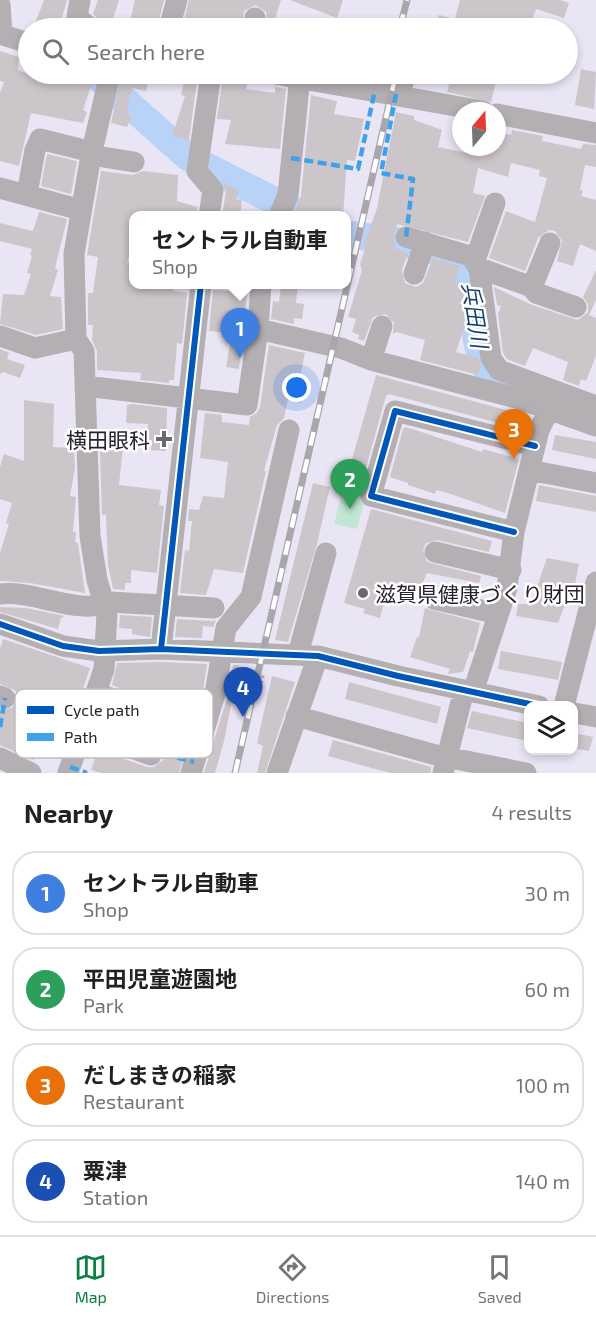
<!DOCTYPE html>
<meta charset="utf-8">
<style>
body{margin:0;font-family:"Exo 2","Noto Sans JP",sans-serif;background:#f6f6f6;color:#202124}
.controls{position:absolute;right:18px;bottom:18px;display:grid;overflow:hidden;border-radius:12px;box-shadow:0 3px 9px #0003}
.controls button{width:54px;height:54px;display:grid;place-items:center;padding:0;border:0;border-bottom:2px solid #e0e0e0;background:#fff;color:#202124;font:30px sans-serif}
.compass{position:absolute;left:452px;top:102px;width:54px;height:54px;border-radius:50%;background:#fff;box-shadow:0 3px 9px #0003;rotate:19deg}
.you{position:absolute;left:297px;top:388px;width:21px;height:21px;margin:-15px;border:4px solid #fff;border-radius:50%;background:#1a73e8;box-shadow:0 0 0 9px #1a73e833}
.badge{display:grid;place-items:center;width:39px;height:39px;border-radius:50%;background:#0b8043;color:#fff;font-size:20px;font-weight:700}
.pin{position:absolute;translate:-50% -50px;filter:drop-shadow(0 2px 3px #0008)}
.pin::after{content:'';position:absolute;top:32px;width:21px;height:18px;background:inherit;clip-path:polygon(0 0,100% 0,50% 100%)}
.popup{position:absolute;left:129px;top:211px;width:222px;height:78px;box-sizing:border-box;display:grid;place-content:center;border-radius:12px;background:#fff;filter:drop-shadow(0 2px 4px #0005);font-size:20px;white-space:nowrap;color:#757577}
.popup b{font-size:22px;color:#202124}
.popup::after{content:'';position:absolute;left:50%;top:100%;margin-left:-12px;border:12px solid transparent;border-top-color:#fff}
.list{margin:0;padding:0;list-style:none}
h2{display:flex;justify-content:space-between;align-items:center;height:78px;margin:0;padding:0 24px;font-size:26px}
h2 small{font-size:20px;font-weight:400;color:#757577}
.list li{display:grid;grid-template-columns:39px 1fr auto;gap:18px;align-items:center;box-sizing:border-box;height:84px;margin:0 12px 12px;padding:0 12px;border:2px solid #e0e0e0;border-radius:24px}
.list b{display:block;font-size:22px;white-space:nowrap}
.list p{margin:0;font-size:20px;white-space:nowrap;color:#757577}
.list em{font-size:20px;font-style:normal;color:#757577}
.icon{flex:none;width:33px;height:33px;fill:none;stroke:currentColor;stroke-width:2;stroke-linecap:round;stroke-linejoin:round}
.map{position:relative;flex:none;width:596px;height:773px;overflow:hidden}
.search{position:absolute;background:#fff;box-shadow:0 3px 9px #0003;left:18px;right:18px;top:18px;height:66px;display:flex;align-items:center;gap:15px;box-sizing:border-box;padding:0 21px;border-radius:33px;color:#757577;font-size:22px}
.sheet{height:462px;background:#fff}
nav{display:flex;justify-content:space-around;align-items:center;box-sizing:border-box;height:84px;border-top:2px solid #e0e0e0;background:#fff;font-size:16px;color:#757577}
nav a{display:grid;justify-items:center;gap:3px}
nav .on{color:#0b8043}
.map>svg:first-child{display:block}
.green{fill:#c1e6d3}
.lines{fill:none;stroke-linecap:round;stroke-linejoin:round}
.river{stroke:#b9d2f7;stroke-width:28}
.building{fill:#ccc5ca}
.path{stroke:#b3afb4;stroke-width:3;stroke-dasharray:3 3;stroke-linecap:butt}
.minor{stroke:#b4afb2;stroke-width:21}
.rail-casing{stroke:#aaa6ae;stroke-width:7}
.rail{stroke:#fff;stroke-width:4.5;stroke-dasharray:14;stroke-linecap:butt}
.quiet{stroke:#3ea2eb;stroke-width:4.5;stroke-dasharray:9 4.5;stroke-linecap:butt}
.cycleway-casing{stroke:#fff;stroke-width:10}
.cycleway{stroke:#0057b8;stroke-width:6}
.poi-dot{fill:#6b6773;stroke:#fff;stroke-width:2}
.labels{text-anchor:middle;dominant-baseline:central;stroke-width:5;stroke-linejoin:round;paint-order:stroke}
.poi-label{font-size:21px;fill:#26232d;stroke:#fff;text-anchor:end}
.water-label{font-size:22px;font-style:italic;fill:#154171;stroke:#fff}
.key{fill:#fff;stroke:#bebdc0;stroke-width:1.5}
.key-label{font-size:16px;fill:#26232d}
</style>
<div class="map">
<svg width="596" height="773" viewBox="0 0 596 773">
<rect width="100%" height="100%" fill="#eae5f5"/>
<path class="green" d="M 343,488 L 366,494 L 357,529 L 334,524 Z"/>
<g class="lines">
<path class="river" d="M 95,74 L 188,157 L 304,216
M 346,234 L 403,242 L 461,259 L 467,264 C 470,290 474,366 496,381 C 508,389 527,392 541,397"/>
</g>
<path class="building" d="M 44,0 L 67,0 L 59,28 L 34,26 Z
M 98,0 L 119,0 L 111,25 L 100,21 L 93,14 Z
M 135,0 L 164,0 L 157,28 L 130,22 Z
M 189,0 L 281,0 L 272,28 L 267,28 L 266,12 L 256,5 L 244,11 L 242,28 L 182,28 Z
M 290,0 L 343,0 L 337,18 Z
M 460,0 L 560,0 L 569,3 L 564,18 L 536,9 L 529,28 L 435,28 L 439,15 L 455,19 Z
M 0,51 L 19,57 L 18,70 L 28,74 L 78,74 L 93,80 L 83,110 L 87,112 L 83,123 L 31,113 L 19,166 L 0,161 L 0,93 L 4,82 L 0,81 Z
M 581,69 L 596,72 L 594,109 L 575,105 Z
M 122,74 L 150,74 L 146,91 L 132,88 L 126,114 L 132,115 L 127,127 L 111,123 Z
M 186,74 L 198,74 L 189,140 L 172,136 L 185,96 L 181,95 Z
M 223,74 L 248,79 L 246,89 L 275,93 L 275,87 L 286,89 L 280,149 L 225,144 L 231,120 L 217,119 Z
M 452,74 L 498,74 L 491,102 L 447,92 Z
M 311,95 L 337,101 L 334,114 L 364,119 L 355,161 L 347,160 L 343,216 L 293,216 L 301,196 Z
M 396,112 L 414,116 L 414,120 L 442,130 L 438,147 L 467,153 L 469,147 L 497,147 L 497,136 L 505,137 L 505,134 L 511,135 L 512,130 L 543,136 L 542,141 L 581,149 L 583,144 L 596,145 L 596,167 L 585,165 L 580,190 L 583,191 L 581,196 L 596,200 L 596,251 L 580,244 L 573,266 L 557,261 L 562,241 L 555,231 L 549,230 L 538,238 L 525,271 L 489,258 L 506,211 L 535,222 L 547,178 L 539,176 L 540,170 L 511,163 L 508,177 L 478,168 L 473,193 L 485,196 L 468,242 L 397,224 L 394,234 L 394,248 L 408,253 L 402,270 L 405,283 L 416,287 L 423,283 L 433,258 L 460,266 L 455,283 L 469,288 L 471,307 L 456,352 L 478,358 L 481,366 L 478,375 L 420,360 L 425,340 L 396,332 L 393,334 L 394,323 L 386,314 L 373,317 L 364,341 L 358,339 L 359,335 L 352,332 L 356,319 L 348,317 L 362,270 L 360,264 L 366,246 L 364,245 L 377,208 Z
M 47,154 L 77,161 L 71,194 L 41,186 Z
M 101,171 L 133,175 L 143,171 L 178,175 L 177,201 L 197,207 L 196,216 L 134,216 L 134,234 L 127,263 L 134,263 L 134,285 L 174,285 L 173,291 L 187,293 L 182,344 L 177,343 L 174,380 L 169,380 L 169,383 L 140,380 L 141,373 L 97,370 L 97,351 L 92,340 L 93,325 L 88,325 L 88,293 L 93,293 L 98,257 L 87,255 Z
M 222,181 L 239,191 L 236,199 L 242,200 L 240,216 L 222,216 L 226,191 Z
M 39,212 L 67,219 L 55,268 L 58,270 L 50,296 L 61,297 L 63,329 L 36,335 L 0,324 L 3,294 L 24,295 L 31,274 L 27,273 L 32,256 L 30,255 L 32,249 L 0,241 L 0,223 L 33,231 Z
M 596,270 L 596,300 L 589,315 L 596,318 L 596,356 L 586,381 L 581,379 L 579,386 L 563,380 L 568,362 L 533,348 L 525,366 L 507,359 L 503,353 L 498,314 L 501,306 L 497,305 L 494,287 L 532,305 L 578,320 L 588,312 L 588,304 L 583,297 Z
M 230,285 L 248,285 L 239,369 L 226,367 L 232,333 L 209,331 L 213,290 L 230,291 Z
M 281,285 L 298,285 L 296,303 L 304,304 L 302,319 L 294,318 L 294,324 L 271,319 L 273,301 L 279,302 Z
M 269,345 L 305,353 L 298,386 L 305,388 L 301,403 L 288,400 L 284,418 L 277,425 L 264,471 L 266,471 L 243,573 L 214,569 L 206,595 L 180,593 L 185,550 L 189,551 L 192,521 L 188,521 L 189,509 L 199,510 L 203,496 L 224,498 L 228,462 L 200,458 L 205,413 L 222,415 L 222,422 L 249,425 L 250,417 L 257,413 L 260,407 Z
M 0,349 L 9,353 L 7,359 L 25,365 L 20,378 L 3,372 L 0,374 Z
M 376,375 L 525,415 L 521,429 L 389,394 L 386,396 L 362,482 L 347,477 Z
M 24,400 L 54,404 L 53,447 L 74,448 L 75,468 L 70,496 L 76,497 L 73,532 L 76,532 L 75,542 L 78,543 L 85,593 L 30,583 L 0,581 L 0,553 L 9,524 L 6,523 L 12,503 L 0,499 L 0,467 L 4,454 L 24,461 Z
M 132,404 L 167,408 L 166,451 L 151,450 L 152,440 L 147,439 L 148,424 L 126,423 L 127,405 Z
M 406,427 L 482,452 L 483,449 L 519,459 L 505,513 L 445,492 L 436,490 L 435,494 L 408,485 L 408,483 L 390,477 L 403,429 Z
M 555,435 L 596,442 L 596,459 L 552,450 Z
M 106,446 L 123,447 L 119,485 L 161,490 L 159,505 L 164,506 L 157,573 L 131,570 L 131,583 L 125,583 L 125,590 L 113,589 L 108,565 L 106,515 L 102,515 L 100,452 L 106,452 Z
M 313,483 L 330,487 L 317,544 L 288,642 L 275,640 Z
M 539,485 L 596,496 L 596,512 L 536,501 Z
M 371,509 L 492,541 L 489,552 L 437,540 L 426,543 L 423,549 L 427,562 L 481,576 L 479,583 L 427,573 L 419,591 L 389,583 L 380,618 L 363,613 L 365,609 L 344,603 Z
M 547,558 L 579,564 L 575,584 L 573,584 L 558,623 L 516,616 L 518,604 L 531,604 Z
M 0,607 L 26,608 L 65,616 L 61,618 L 58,629 L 0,612 Z
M 425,608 L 480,623 L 473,652 L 470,651 L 463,672 L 448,674 L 450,669 L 410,657 L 417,637 L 419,637 Z
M 120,615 L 152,617 L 150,637 L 132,634 L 132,629 L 119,628 Z
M 177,619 L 213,621 L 216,620 L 213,627 L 203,626 L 202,638 L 175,637 Z
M 3,639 L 90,668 L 63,750 L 51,745 L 48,749 L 40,746 L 33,760 L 0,745 L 0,710 L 12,708 L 18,697 L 15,690 L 0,684 L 0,649 Z
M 501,651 L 562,662 L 558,680 L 498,669 Z
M 161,662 L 207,664 L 203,691 L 179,773 L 101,773 L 91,770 L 98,750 L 147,767 L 154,767 L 163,760 L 163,752 L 156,743 L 99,723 L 104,709 L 146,725 L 158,722 L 163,712 L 159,705 L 112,685 L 117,663 Z
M 233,665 L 239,665 L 224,741 L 215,773 L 204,773 L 227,698 Z
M 272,676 L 295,682 L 265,773 L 257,773 L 263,746 L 257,743 Z
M 349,682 L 441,707 L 437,724 L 345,699 Z
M 472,711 L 528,723 L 528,741 L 467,728 Z
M 573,733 L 593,737 L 589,751 L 573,748 Z
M 333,740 L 431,767 L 431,773 L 390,773 L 328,756 Z"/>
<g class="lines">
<path class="path" d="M 244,671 L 263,677 L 262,682"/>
<path class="minor" d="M 80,0 L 77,17 L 90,28
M 0,5 L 2,34
M 169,28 L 177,0
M 254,28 L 255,18
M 0,34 L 28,43
M 275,74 L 483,111
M 400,95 L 405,74
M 497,114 L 596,133
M 91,155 L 134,162
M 0,188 L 81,210
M 27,194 L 35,150 L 40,139 L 92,152
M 209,216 L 213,190 L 197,171 L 211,74
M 279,216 L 288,195 L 300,77
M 406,237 L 470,256 L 479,268 L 491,358 L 499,370 L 596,406
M 475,260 L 495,203
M 479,268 L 532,287 L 550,243
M 414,274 L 425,242
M 532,287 L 536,293 L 576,307
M 258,329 L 341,348 L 371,360 L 382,326
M 0,336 L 35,348 L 76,339
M 371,360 L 520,399 L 596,426
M 85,386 L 247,405 L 258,329 L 261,284
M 529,470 L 596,483
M 514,532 L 371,496 L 395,411 L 535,446
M 435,552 L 511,570
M 0,594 C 36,590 78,616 110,602 L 214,608
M 434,599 L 498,614
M 0,624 L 63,646 L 99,651 L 161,649 L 318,656 L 398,676 L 539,706
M 161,649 L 201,284
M 298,654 L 326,553
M 473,692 L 507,588 L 514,532 L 539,430 L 558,392
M 97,693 L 150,713
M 0,696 L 5,698
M 564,706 L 596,582
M 574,713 L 596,717
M 296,716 L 436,755 L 526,773
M 84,731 L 151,755
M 0,758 L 31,773
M 68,773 L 104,669 L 107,613 L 97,580 L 90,536 L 84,351 L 76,339 L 74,254 L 91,155 L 110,74
M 191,773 L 215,694 L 226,628 L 251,597 L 289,430
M 277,773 L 318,656
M 443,773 L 464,690"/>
<defs>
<path id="rail" d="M 400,28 L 407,0
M 235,773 L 396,74"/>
</defs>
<use href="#rail" class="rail-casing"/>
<use href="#rail" class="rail"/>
<path class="quiet" d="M 318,28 L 320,21
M 305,78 L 306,74
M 396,94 L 381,173 L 413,179 L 406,237
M 291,158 L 358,169 L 375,90
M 0,727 L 5,698
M 151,755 L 160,753 L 194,762
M 70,767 L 87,773"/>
<defs>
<path id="cycleway" d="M 514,532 L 371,496 L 395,411 L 535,446
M 0,624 L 63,646 L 99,651 L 161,649 L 318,656 L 398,676 L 539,706
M 161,649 L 201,284"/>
</defs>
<use href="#cycleway" class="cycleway-casing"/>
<use href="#cycleway" class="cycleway"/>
</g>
<g class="poi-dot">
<path d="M161 430h6v6h6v6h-6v6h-6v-6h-6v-6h6z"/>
<circle cx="363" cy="593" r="6"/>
</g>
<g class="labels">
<g class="poi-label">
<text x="150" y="439">横田眼科</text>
<text x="375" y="593" text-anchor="start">滋賀県健康づくり財団</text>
</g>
<g class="water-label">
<text transform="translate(476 315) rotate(81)">兵田川</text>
</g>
</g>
<rect x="15" y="689" width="198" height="69" rx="9" class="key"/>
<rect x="27" y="706" width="27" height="8" fill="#0057b8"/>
<rect x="27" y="733" width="27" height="8" fill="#3ea2eb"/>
<g class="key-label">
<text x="64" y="716">Cycle path</text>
<text x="64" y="743">Path</text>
</g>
</svg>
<div class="controls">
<button><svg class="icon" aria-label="layers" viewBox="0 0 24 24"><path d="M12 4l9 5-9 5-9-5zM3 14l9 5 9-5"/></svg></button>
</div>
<svg class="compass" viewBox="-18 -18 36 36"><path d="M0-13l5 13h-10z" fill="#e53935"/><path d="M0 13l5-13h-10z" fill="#757577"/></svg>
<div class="you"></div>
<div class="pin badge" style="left:240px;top:358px;background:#3f7fe0">1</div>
<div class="popup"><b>セントラル自動車</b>Shop</div>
<div class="pin badge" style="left:350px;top:509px;background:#2e9e5b">2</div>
<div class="pin badge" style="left:514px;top:459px;background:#e8710a">3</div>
<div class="pin badge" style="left:243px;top:717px;background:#1a4fb4">4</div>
<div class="search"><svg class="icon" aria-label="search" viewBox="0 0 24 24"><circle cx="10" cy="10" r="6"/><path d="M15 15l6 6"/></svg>Search here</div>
</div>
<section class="sheet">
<h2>Nearby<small>4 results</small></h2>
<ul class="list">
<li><span class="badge" style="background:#3f7fe0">1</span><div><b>セントラル自動車</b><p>Shop</p></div><em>30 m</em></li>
<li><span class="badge" style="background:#2e9e5b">2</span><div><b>平田児童遊園地</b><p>Park</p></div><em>60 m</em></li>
<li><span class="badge" style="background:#e8710a">3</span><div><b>だしまきの稲家</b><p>Restaurant</p></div><em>100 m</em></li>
<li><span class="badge" style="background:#1a4fb4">4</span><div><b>粟津</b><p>Station</p></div><em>140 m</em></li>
</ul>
</section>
<nav>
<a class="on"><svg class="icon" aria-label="map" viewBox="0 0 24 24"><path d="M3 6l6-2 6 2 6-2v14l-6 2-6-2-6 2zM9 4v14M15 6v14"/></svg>Map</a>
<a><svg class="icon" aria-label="directions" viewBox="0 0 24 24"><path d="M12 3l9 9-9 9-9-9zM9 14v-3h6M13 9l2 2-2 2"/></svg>Directions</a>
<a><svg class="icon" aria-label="saved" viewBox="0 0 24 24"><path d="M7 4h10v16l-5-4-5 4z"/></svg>Saved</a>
</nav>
